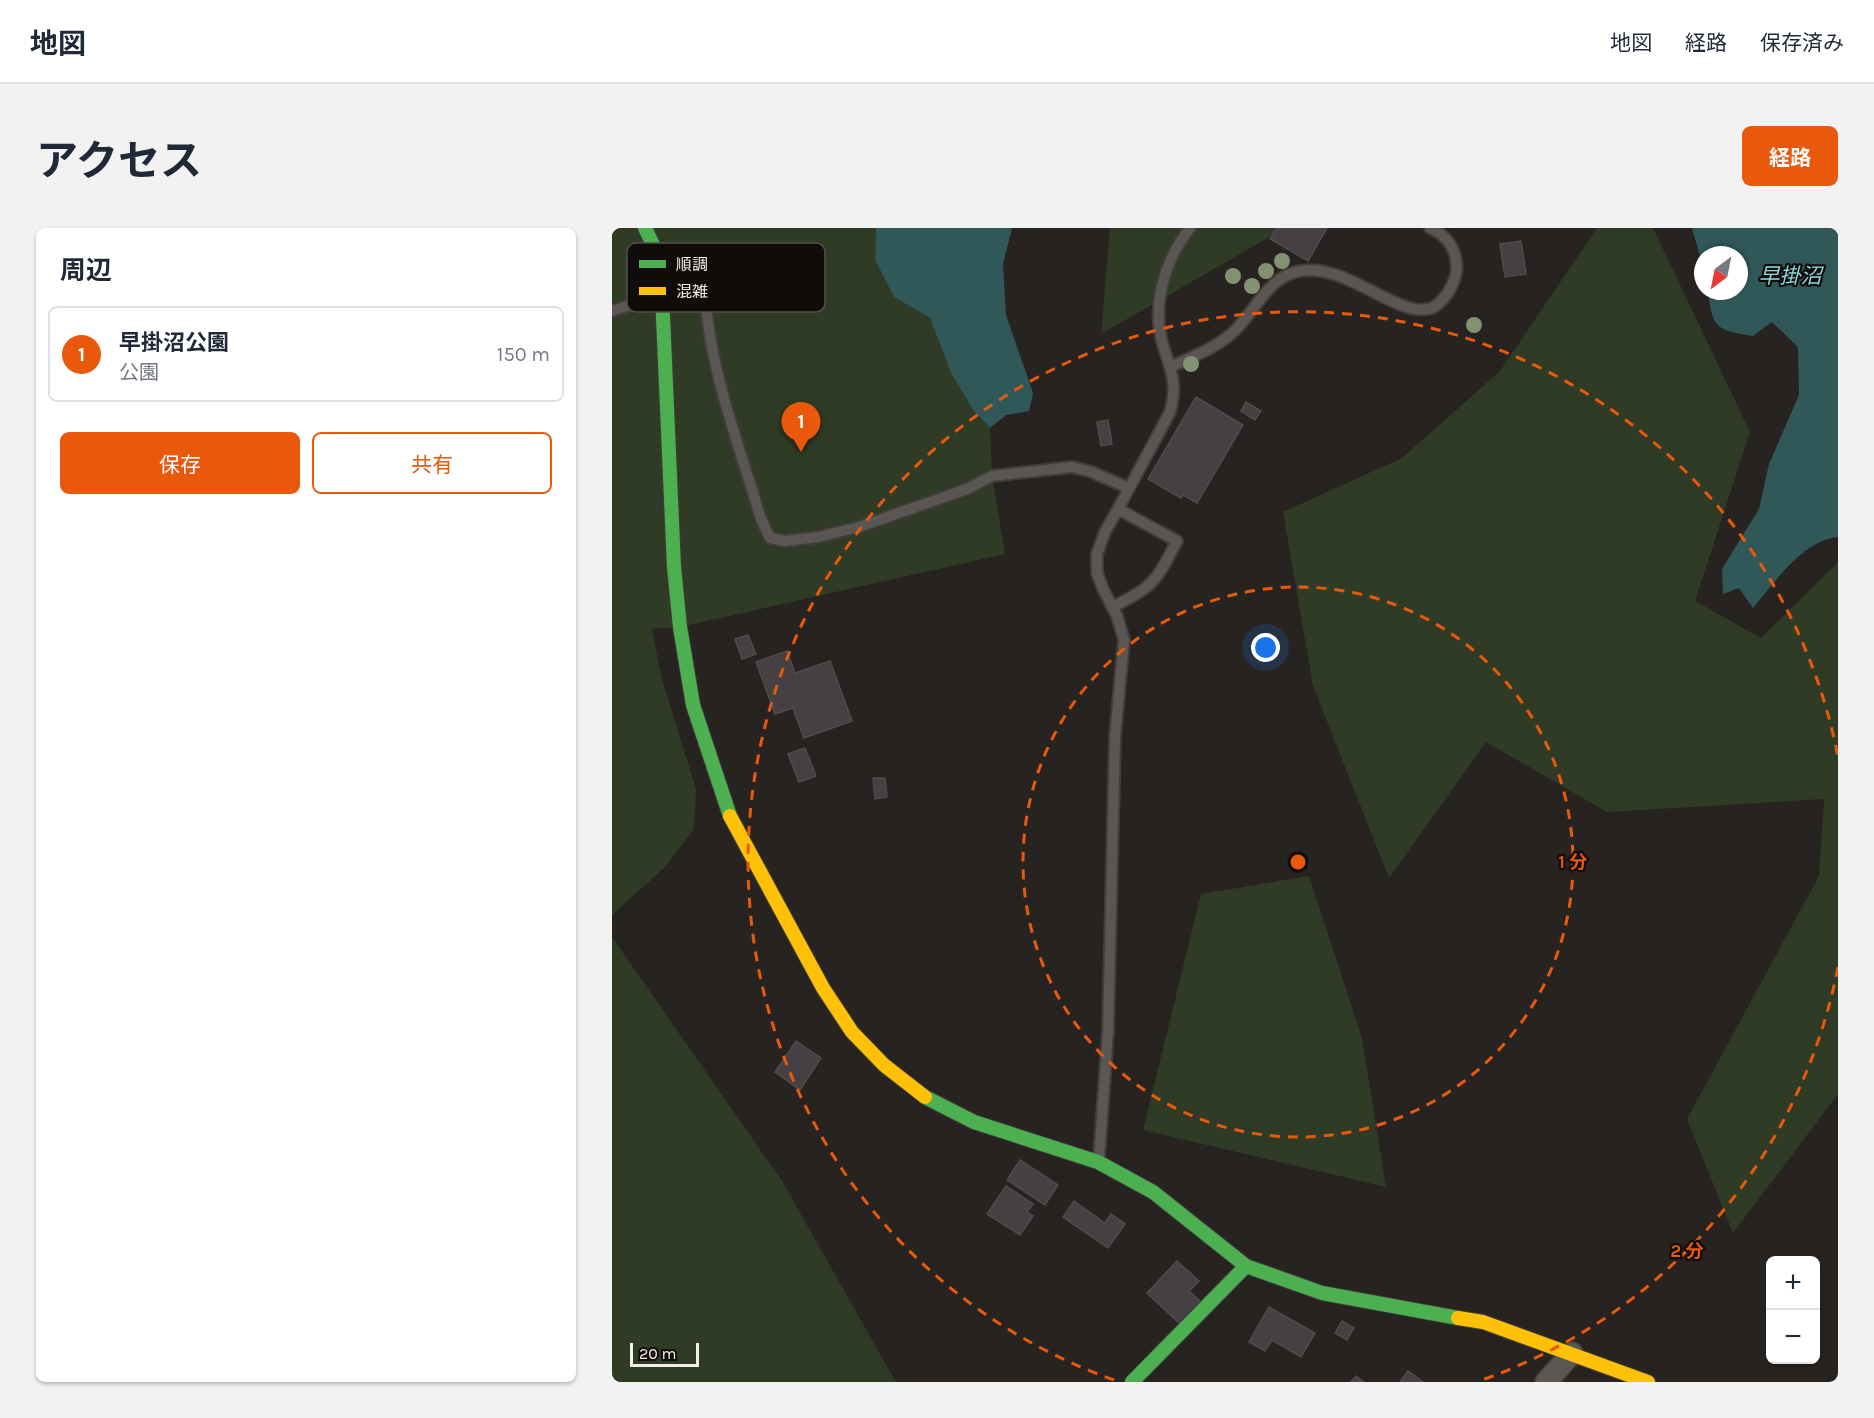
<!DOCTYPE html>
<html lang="ja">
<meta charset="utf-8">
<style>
body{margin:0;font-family:Karla,"Noto Sans JP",sans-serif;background:#f2f2f3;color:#1f2937}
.controls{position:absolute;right:18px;bottom:18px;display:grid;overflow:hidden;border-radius:9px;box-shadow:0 2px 4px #0004}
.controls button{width:54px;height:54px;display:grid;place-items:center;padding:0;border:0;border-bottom:2px solid #e0e1e3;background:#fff;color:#1f2937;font:30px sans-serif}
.compass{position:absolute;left:1082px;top:18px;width:54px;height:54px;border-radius:50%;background:#fff;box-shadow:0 2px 4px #0004;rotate:212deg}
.scale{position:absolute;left:18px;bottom:15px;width:69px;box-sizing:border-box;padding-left:6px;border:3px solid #f4edea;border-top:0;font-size:16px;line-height:21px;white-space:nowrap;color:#f4edea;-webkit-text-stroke:4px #100c0a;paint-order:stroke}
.you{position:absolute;left:654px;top:420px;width:21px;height:21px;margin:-15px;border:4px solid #fff;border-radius:50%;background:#1a73e8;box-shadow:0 0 0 9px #1a73e833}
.badge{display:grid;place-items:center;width:39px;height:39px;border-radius:50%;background:#ea580c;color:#fff;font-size:20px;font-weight:700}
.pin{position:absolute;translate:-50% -50px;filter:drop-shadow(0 2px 3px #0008)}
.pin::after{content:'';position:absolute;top:32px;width:21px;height:18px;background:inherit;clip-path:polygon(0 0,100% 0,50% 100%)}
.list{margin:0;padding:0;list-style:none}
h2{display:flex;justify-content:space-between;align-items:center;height:78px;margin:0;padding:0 24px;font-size:26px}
h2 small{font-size:20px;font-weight:400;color:#747a83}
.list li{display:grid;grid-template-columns:39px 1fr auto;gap:18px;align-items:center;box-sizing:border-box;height:96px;margin:0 12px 12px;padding:0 12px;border:2px solid #e0e1e3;border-radius:9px}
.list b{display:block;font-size:22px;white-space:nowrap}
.list p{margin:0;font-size:20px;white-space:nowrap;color:#747a83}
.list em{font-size:20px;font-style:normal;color:#747a83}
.actions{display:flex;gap:12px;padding:18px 24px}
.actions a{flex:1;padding:14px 0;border:2px solid #ea580c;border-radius:9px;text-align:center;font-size:21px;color:#ea580c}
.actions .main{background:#ea580c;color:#fff}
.map{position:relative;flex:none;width:1226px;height:1154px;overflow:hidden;border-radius:9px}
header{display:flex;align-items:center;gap:36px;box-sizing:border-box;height:84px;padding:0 30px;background:#fff;border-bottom:2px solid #e0e1e3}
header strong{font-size:28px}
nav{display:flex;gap:33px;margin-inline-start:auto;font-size:21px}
.intro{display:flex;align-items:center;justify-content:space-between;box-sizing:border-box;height:144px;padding:0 36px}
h1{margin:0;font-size:42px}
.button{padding:15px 27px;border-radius:9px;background:#ea580c;color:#fff;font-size:21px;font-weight:700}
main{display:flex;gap:36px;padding:0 36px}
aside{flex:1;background:#fff;border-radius:9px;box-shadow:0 2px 4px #0004}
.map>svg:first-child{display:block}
.green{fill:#2f3b24}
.water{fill:#315859}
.building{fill:#454043;stroke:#4f4c4c;stroke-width:1.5}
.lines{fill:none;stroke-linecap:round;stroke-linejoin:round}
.lane-casing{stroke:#413d3b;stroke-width:14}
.street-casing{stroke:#413d3b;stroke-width:24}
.fast-casing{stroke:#413d3b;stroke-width:16}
.slow-casing{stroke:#413d3b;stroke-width:16}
.lane{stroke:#5a5654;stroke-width:10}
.street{stroke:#5a5654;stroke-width:21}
.fast{stroke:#4caf50;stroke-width:14}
.slow{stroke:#ffc107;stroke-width:14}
.tree{fill:#829172}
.ring{fill:none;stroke:#e8590c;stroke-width:3;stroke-dasharray:10 8}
.labels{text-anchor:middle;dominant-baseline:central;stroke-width:4.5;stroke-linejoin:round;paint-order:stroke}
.water-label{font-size:21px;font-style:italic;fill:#8cdbe0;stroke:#100c0a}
.key{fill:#100c0a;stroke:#54504d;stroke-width:1.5}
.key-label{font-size:16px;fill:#f4edea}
.centre{fill:#e8590c;stroke:#100c0a;stroke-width:3}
.ring-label{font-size:18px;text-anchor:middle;font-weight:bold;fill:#e8590c;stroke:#100c0a;stroke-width:4.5;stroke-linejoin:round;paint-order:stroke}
</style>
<header>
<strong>地図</strong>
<nav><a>地図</a><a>経路</a><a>保存済み</a></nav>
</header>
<div class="intro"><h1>アクセス</h1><a class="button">経路</a></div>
<main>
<aside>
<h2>周辺<small></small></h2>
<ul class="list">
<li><span class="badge">1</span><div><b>早掛沼公園</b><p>公園</p></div><em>150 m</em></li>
</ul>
<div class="actions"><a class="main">保存</a><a>共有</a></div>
</aside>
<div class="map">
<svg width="1226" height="1154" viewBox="0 0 1226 1154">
<rect width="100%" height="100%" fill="#272320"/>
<path class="green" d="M 0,0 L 264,0 L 263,32 L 282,69 L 318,90 L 339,145 L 361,182 L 378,200 L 380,248 L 393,326 L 68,399 L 40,401 L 49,448 L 84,561 L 82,601 L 53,639 L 0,687 Z
M 498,0 L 673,0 L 489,106 Z
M 985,0 L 1041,0 L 1138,204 L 1083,373 L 1149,410 L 1226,334 L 1226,866 L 1121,1005 L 1075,891 L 1207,648 L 1212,571 L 995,584 L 874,514 L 777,650 L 701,458 L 671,284 L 790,230 L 888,143 Z
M 697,648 L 750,810 L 774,959 L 531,902 L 589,666 Z
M 0,709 L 170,953 L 284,1154 L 0,1154 Z"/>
<path class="water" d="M 264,0 L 400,0 L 391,36 L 394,87 L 421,165 L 417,183 L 394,187 L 378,200 L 361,182 L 339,145 L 318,90 L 282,69 L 263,32 Z
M 1080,0 L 1226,0 L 1226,309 C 1191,312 1162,355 1141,380 L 1127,360 L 1111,366 L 1110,341 L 1147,281 L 1157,236 L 1187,167 L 1186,119 L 1160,94 L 1141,108 C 1105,102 1100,101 1096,63 L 1127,63 L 1127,27 L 1091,27 L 1091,38 Z"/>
<path class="building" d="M 665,0 L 715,0 L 696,33 L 658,11 Z
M 909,13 L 914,46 L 893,49 L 888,16 Z
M 584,169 L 631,197 L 585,275 L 571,267 L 569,270 L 536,251 Z
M 634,174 L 649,183 L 643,192 L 629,183 Z
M 496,192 L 500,216 L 489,218 L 485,194 Z
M 136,407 L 144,426 L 130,431 L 123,411 Z
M 175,423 L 183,445 L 218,433 L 240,493 L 192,510 L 181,480 L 163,486 L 144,434 Z
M 193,520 L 204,548 L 187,554 L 176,526 Z
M 261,550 L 273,550 L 275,569 L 263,571 Z
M 184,813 L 209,830 L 188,862 L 163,844 Z
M 408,932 L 446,957 L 433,977 L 395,952 Z
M 394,958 L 421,976 L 415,984 L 421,988 L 408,1007 L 375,986 Z
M 462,973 L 493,995 L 499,986 L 513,996 L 496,1020 L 451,989 Z
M 565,1033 L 587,1053 L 577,1063 L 590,1075 L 569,1097 L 535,1065 Z
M 657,1079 L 703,1105 L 689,1129 L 660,1112 L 653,1123 L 637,1114 Z
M 730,1093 L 742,1100 L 735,1112 L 723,1105 Z
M 796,1143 L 811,1154 L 788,1154 Z
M 744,1148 L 752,1154 L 739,1154 Z"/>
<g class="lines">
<defs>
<path id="lane" d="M 0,83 L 50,66 L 93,61 C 96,138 127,217 149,291 L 158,310 L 173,313 L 206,309 L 247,299 L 355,261 L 380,248 L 460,239 L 480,244 L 516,260
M 559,139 C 579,129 602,121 619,106 C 642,87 655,48 688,43 C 735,35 782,88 817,81 C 826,79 832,70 837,63 C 852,39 844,11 818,0
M 506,281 L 558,184 C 566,156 559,143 551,117 C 539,77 553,32 578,0
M 487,931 L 496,803 L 503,508 L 512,412 L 505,388 L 491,361 L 485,345 L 485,326 L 493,304 L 506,281 L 565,313 C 544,353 542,359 500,379"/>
<path id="street" d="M 934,1154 L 960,1125"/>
<path id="fast" d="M 33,0 L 43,21 L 50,66 L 62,339 L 68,399 L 81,477 L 118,588
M 313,869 L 362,894 L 486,934 L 541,964 L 634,1038 L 710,1065 L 846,1090
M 520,1154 L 634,1038"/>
<path id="slow" d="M 118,588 L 211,760 L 240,804 L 272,837 L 313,869
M 846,1090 L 871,1094 L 1036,1154"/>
</defs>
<use href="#lane" class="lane-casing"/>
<use href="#street" class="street-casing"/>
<use href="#fast" class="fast-casing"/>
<use href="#slow" class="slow-casing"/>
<use href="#lane" class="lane"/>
<use href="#street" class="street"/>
<use href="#fast" class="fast"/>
<use href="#slow" class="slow"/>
</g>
<g class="tree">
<circle cx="670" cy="33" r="8"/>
<circle cx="654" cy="43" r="8"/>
<circle cx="621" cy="48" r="8"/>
<circle cx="640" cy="58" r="8"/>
<circle cx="862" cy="97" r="8"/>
<circle cx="579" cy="136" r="8"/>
</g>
<g class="ring">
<circle cx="686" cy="634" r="275"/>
<path d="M1226 739A550 550 0 0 1 870 1152M502 1152A550 550 0 1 1 1226 529"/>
</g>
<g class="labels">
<g class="water-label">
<text x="1178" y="48">早掛沼</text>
</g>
</g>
<rect x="15" y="15" width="198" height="69" rx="9" class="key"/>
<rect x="27" y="32" width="27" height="8" fill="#4caf50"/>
<rect x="27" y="59" width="27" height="8" fill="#ffc107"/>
<g class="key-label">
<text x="64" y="42">順調</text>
<text x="64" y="69">混雑</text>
</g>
<circle cx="686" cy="634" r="9" class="centre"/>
<g class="ring-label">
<text x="961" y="640">1 分</text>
<text x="1075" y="1029">2 分</text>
</g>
</svg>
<div class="controls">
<button>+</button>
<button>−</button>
</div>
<svg class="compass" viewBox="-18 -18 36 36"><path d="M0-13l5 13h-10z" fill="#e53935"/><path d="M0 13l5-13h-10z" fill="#747a83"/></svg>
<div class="scale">20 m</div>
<div class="you"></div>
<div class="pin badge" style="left:189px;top:224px">1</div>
</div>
</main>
